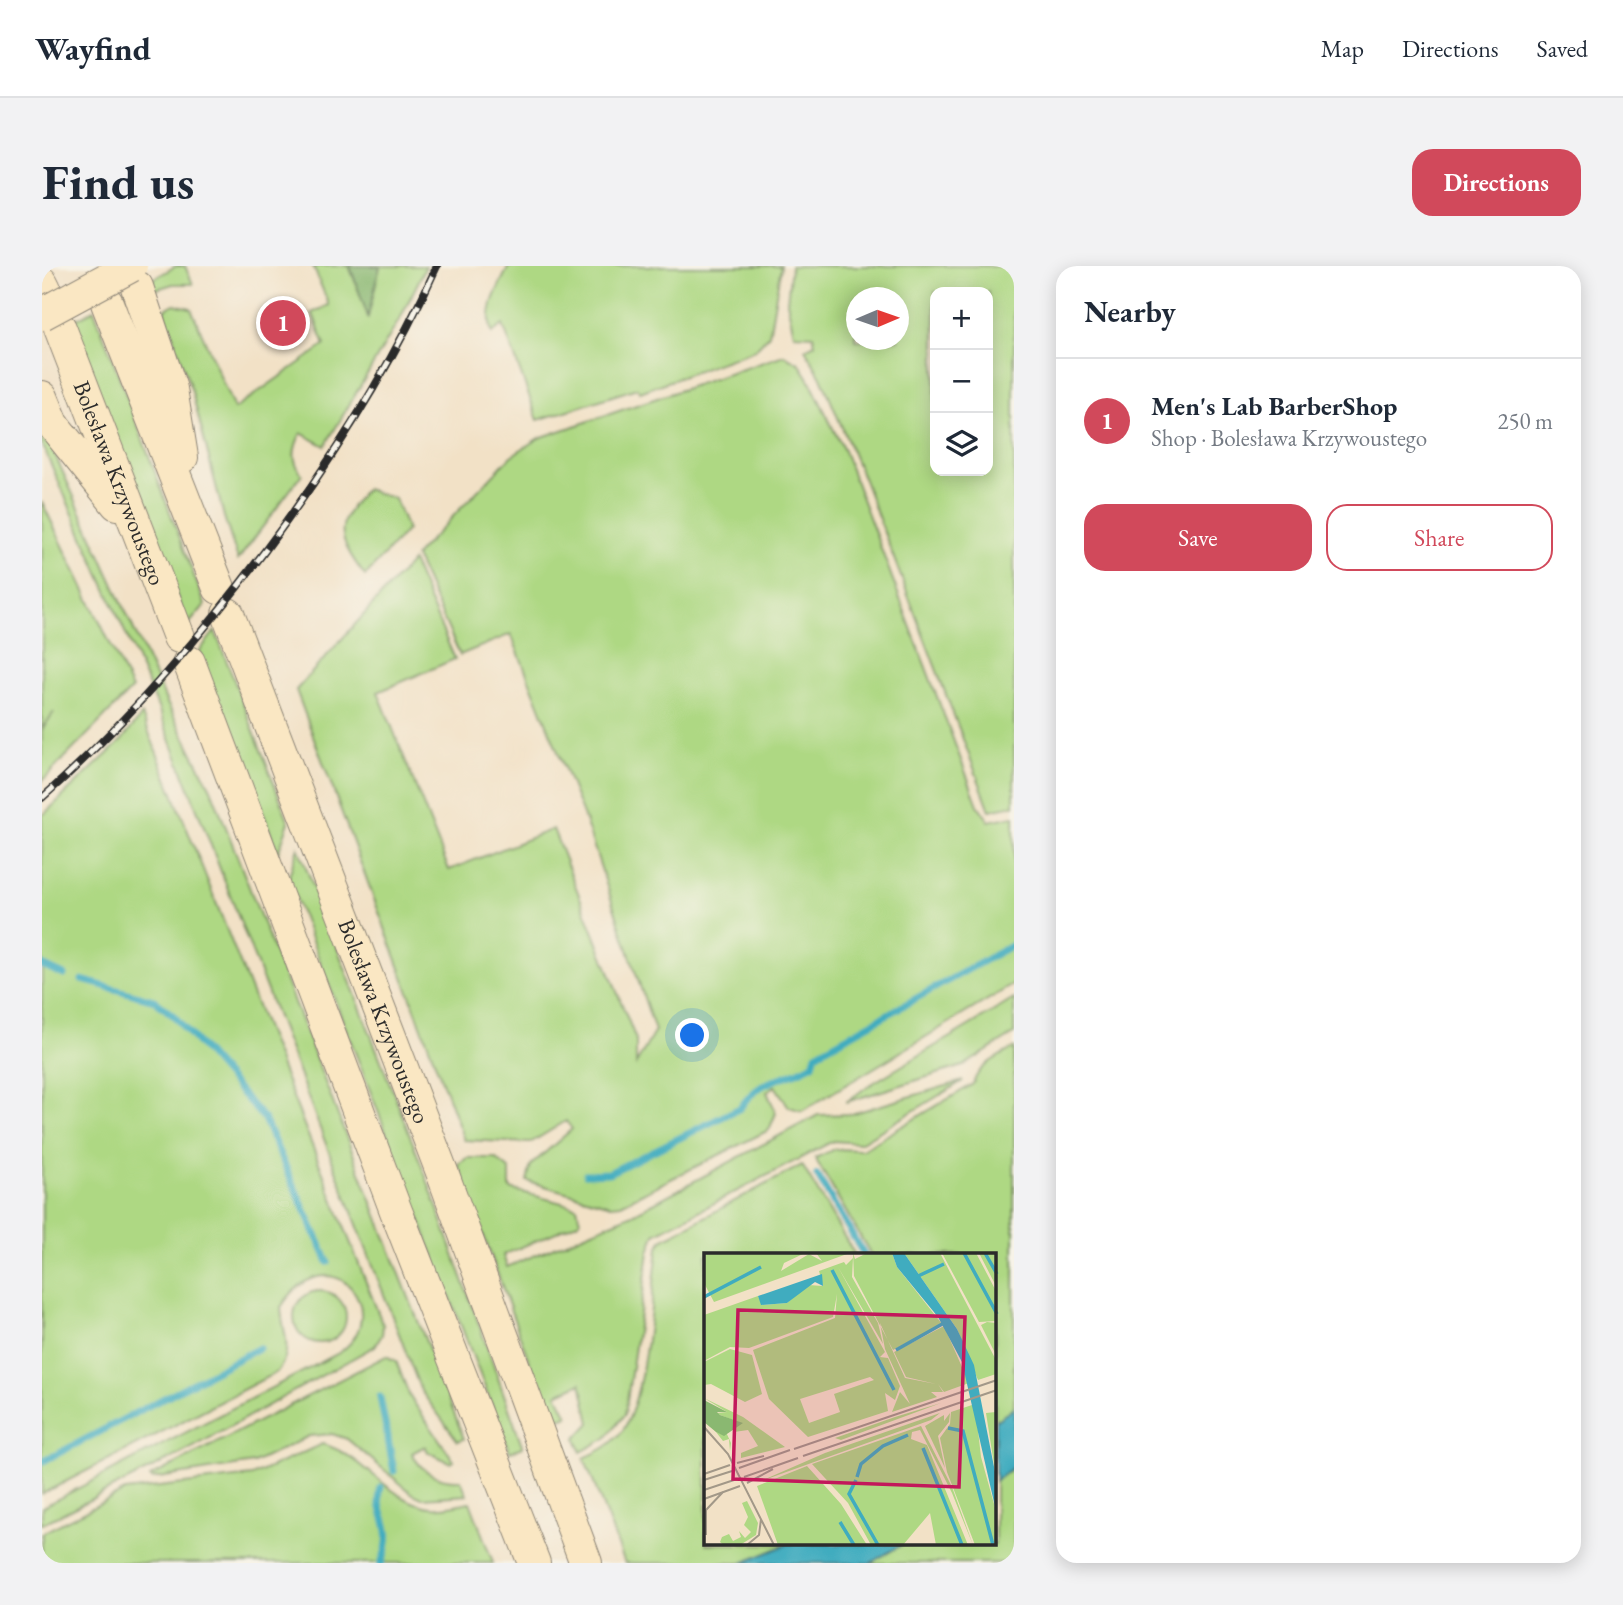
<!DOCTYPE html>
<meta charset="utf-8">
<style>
body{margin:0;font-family:"EB Garamond",serif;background:#f2f2f3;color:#1f2937}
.controls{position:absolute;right:21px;top:21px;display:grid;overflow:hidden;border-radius:14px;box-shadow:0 4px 18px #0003}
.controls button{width:63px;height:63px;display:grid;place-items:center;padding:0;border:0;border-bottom:2px solid #e0e1e3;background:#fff;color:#1f2937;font:35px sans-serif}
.compass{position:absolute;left:804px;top:21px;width:63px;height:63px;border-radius:50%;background:#fff;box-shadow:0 4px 18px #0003;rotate:88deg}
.you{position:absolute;left:651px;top:770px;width:24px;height:24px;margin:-18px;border:5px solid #fff;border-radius:50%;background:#1a73e8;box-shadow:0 0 0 10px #1a73e833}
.badge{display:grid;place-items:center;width:46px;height:46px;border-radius:50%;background:#d1495b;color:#fff;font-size:23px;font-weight:700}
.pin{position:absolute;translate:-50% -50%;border:4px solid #fff;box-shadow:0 2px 7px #0006}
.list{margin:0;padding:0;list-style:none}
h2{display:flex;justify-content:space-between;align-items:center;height:91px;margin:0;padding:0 28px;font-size:30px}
h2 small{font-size:23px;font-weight:400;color:#747a83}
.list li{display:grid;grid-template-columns:46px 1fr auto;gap:21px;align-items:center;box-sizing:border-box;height:126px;padding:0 28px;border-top:2px solid #e0e1e3}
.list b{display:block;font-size:26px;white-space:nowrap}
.list p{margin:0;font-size:23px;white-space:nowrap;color:#747a83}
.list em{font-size:23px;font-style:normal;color:#747a83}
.actions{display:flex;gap:14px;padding:21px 28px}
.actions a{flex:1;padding:16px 0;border:2px solid #d1495b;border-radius:21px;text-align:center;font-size:24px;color:#d1495b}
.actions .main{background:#d1495b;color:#fff}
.icon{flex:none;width:38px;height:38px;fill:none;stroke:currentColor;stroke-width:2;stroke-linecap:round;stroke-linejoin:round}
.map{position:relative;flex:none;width:972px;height:1297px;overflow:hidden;border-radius:21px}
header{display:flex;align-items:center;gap:42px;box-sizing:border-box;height:98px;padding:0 35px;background:#fff;border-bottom:2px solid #e0e1e3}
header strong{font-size:33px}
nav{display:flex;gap:38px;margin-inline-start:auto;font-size:24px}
.intro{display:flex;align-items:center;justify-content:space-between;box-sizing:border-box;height:168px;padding:0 42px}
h1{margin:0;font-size:49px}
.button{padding:18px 32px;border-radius:21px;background:#d1495b;color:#fff;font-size:24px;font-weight:700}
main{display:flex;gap:42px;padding:0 42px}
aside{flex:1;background:#fff;border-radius:21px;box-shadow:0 4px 18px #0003}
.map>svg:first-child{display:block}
.green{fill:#aed883;stroke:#6c8257;stroke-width:2;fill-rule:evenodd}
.forest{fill:#8ab871;stroke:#5a724e;stroke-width:2}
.water{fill:#40acbf;stroke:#366c75;stroke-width:2}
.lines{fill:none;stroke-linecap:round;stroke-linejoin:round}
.stream{stroke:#40acbf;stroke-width:7}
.secondary-casing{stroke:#8e8678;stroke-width:34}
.secondary{stroke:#fae7c3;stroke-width:32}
.rail-casing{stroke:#2b2b2b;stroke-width:8}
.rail{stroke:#f7f3e8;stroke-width:5;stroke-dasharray:16;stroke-linecap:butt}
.secondary-bridge-casing{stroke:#8e8678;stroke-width:34;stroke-linecap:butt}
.secondary-bridge{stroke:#fae7c3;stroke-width:32}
.labels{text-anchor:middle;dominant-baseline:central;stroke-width:5;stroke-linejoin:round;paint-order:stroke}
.street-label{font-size:23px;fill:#2b2b2b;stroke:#f7f3e8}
.inset-river{fill:none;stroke:#40acbf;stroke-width:3.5}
.inset-road{fill:none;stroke:#a29888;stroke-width:2}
.view{fill:#c2185b;fill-opacity:0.15;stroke:#c2185b;stroke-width:3.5}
.inset-edge{fill:none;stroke:#2b2b2b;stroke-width:3.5}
</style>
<header>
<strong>Wayfind</strong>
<nav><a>Map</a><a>Directions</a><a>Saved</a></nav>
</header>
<div class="intro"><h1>Find us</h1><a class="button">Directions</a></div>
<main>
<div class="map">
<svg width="972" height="1297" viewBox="0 0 972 1297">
<rect width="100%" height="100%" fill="#f7f3e8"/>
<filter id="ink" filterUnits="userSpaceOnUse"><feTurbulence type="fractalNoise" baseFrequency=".0143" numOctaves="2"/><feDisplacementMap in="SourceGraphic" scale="14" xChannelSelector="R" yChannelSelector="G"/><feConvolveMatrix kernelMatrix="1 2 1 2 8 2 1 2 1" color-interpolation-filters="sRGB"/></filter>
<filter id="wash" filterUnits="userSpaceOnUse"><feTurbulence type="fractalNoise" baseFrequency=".00686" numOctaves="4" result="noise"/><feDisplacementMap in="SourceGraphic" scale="28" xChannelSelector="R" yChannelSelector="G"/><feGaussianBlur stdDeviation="1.57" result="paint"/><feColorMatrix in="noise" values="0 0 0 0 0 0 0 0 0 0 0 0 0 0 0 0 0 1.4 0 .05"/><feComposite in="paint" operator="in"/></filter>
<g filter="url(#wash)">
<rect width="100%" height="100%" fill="#f2e1c6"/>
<path class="green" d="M 134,0 L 143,0 L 151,18 L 131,18 L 112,24 L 108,15 Z
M 271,0 L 307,0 L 326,49 L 338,0 L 384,0 L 360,49 L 283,180 L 259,167 C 251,183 249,194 260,208 L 196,294 L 182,251 L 150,126 L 122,44 L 132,38 L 149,42 L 192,143 L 283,79 L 270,47 L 287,39 Z
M 467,0 L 739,0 L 727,69 L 713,84 L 598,126 L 595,122 L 496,154 L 461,59 L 450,67 C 442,43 457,21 467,0 Z
M 749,0 L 972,0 L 972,539 L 948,544 L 822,214 L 779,111 L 763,83 L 773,78 L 771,69 L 752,68 L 745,36 ZM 893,26 L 946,26 L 946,205 L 893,205 ZM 814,32 L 856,32 L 856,74 L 814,74 Z
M 52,44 L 163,339 L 146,359 L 27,57 Z
M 742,89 L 757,97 L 766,111 L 802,185 L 936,539 L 947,555 L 972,550 L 972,718 L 760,845 L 747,841 L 733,820 L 725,826 L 734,847 L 727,864 L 579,938 L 569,939 L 485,915 L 489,899 L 530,863 L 524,855 L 488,877 L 422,874 L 254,424 L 370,295 L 413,393 L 336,426 L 407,604 L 511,563 L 594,774 L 594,798 L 613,765 L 543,554 L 469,368 L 418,389 L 373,290 L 469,190 L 497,172 Z
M 0,160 L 126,439 L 169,523 L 422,1173 L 416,1175 L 379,1125 L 113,434 L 0,178 Z
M 324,223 L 353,233 L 365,264 L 323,310 C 295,271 291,260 324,223 Z
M 0,236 L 90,423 L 0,515 L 0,464 L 12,446 L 0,462 Z
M 173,365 L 247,556 L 236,587 L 201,491 L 156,387 Z
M 100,449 L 341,1059 L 340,1069 L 333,1080 L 146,1184 L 0,1258 L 0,1241 L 295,1088 C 355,1050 290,964 239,1041 C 240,1067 253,1083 235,1106 L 0,1228 L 0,550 L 80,474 Z
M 256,581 L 386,916 L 480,1179 L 480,1181 L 468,1186 L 246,613 Z
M 972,733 L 972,768 L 921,800 L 804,836 L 826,820 Z
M 972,782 L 972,1142 L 953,1155 L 953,989 L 829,989 L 773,892 L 793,883 L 820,884 L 931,818 C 936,799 956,791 972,782 Z
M 921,815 L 818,877 L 791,875 L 613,968 L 607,986 L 583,1148 L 564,1172 L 539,1186 L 534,1172 L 548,1157 L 539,1117 L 515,1128 L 526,1150 L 509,1156 L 416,898 L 425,892 L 453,892 L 468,904 L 468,923 L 535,941 L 538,954 L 535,957 L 461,989 L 465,1001 L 591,948 L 776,849 L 809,848 Z
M 760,899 L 813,989 L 664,989 L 664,1278 L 746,1278 L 700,1297 L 583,1297 L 542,1192 C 558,1185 570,1179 581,1164 C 603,1131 610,1027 616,983 L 620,974 Z
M252 1051a26 26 0 1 1 52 0a26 26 0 1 1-52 0Z
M 344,1090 L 354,1095 L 368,1131 L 412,1195 L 409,1197 L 386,1186 L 383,1180 L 370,1187 C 379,1207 398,1215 419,1214 L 425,1229 L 380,1232 L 371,1228 L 305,1173 L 290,1168 L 267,1170 L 212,1197 L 110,1213 L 108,1211 Z
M 280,1178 C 323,1189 345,1235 389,1241 C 401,1243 416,1238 428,1236 L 451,1297 L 0,1297 L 0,1267 L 83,1225 L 210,1210 Z
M 972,1200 L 972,1297 L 828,1297 L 861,1278 L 953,1278 L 953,1215 Z"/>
<path class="forest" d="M 307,0 L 338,0 L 326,51 L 309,3 Z"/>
<path class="water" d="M 972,1142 L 972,1200 L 953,1215 L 953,1155 Z
M 746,1278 L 861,1278 L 828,1297 L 700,1297 Z"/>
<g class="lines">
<path class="stream" d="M 0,699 L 22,709
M 40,714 L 112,734 L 132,750 L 222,853 L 286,996
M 544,908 L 567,907 L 698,842 C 721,809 741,816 771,798 L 774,788 L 972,678
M 775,909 L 822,989
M 338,1131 L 352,1205
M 0,1196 L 217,1082
M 339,1221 C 331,1247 357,1258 339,1297"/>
</g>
</g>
<g filter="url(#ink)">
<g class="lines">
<defs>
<g id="secondary">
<path d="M 0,17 L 3,23"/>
<path d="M 95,21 L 129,123 L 140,191"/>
<path d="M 65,37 L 177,322"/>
<path id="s1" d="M 18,62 L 137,371"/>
<path d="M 0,131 L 12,160 L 75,238"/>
<path id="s2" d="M 186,348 L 400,906 L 544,1297"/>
<path d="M 147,396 L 354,945 L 492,1297"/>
</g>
</defs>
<use href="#secondary" class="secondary-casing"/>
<use href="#secondary" class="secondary"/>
<defs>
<path id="rail" d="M 0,532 C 151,398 312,184 395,0"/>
</defs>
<use href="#rail" class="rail-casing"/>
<use href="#rail" class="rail"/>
<defs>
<path id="secondary-bridge" d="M 0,48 L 89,0"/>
</defs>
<use href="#secondary-bridge" class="secondary-bridge-casing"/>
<use href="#secondary-bridge" class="secondary-bridge"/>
</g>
</g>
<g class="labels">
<g class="street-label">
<text stroke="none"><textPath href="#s1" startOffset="166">Bolesława Krzywoustego</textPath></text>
<text stroke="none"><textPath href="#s2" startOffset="436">Bolesława Krzywoustego</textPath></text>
</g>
</g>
<g transform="translate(662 987)">
<rect width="292" height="292" fill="#f2e1c6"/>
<path d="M 0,0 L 101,0 L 80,10 L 77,18 L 105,1 L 118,8 L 112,0 L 143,1 L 10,49 L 0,30 ZM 149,0 L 151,6 L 163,0 L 188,0 L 193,14 L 238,71 L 189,97 L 150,23 ZM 200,0 L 236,0 L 292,107 L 292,121 L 274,127 L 253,76 ZM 238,0 L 272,0 L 292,38 L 292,68 L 275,69 ZM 275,0 L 281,0 L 287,10 L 282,0 L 292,0 L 292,33 ZM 149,5 L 148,24 L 174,70 L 179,91 L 134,14 L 181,99 L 176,104 L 184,105 L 196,133 L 191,147 L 181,140 L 184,158 L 104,184 L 65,146 L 49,97 L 131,65 L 133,41 L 129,64 L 45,95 L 26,94 L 0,108 L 0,62 L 54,43 L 58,52 L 83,50 L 104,32 L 119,33 L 115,18 L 140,9 L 142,12 ZM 166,124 L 170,127 L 130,141 L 136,159 L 105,170 L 96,146 ZM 283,69 L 292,70 L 292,102 L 277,72 ZM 176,70 L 201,125 L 232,131 L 202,124 L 190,99 L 240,73 L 265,130 L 240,139 L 234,131 L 239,139 L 227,139 L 233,144 L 188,159 L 196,139 L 206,151 L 181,96 ZM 26,96 L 48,102 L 58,141 L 41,149 L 7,131 L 0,132 L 0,109 ZM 0,145 L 39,164 L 81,194 L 37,205 L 37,200 L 54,193 L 44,177 L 30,179 L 28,175 L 22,179 L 27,190 L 26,198 L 25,186 L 19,188 L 12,179 L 20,182 L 21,179 L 37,170 L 16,162 L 13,160 L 23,159 ZM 237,150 L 137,187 L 131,185 L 191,164 ZM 271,151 L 277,204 L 292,258 L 292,292 L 271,292 L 243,219 L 236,185 L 246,171 L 247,159 ZM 292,159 L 292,224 L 282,160 ZM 236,160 L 227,167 L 52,230 L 121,200 ZM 246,160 L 245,169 L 234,183 L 241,215 L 221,173 L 240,162 L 240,168 ZM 217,173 L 248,234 L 269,292 L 248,240 L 216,177 L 208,179 L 207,186 L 223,192 L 264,292 L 232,292 L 226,260 L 199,292 L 167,292 L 144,250 L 108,211 ZM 103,213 L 137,251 L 163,292 L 74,292 L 53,233 ZM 43,248 L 54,270 L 52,282 L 36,292 L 20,292 L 16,289 L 18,284 L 25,281 L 29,288 L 37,284 L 35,278 L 41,285 L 47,279 L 40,272 L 44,264 L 38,250 Z" fill="#aed883" fill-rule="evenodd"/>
<path d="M 0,147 L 23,159 L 13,159 L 16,162 L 39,170 L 20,183 L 12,179 L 0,169 Z" fill="#8ab871"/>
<path d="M 188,0 L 200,0 L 253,76 L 270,112 L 292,224 L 292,258 L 258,109 L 234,64 L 193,14 ZM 118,21 L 119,33 L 111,29 L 83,50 L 57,52 L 54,43 Z" fill="#40acbf"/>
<path class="inset-river" d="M 260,0 L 293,61M 281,0 L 293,21M 128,17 L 190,137M 212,24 L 240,11M 0,44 L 57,14M 192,97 L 240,70M 244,175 L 259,178 L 289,292M 219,195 L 258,292M 153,224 L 157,211 L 179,193 L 204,182M 152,227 L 145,241 L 174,292M 136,269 L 150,292"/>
<path class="inset-road" d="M 0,174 L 24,201 L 70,292M 90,196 L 293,127M 99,203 L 293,137M 33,210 L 60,203M 35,215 L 86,197M 0,221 L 26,212M 40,224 L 94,205M 0,227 L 28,218M 43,230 L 69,216M 0,237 L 33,226M 0,246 L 36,233M 2,282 L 2,257 L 19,239M 43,292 L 55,282 L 57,266"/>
<path class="view" d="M 34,57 L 261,64 L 255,234 L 29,226 Z"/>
<rect width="292" height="292" class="inset-edge"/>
</g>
</svg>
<div class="controls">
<button>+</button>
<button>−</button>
<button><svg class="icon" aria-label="layers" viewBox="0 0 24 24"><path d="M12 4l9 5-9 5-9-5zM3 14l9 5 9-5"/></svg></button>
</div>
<svg class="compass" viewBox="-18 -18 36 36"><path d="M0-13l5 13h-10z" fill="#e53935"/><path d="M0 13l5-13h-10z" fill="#747a83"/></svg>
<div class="you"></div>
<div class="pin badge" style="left:241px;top:57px">1</div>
</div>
<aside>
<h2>Nearby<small></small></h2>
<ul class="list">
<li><span class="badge">1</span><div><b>Men's Lab BarberShop</b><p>Shop · Bolesława Krzywoustego</p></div><em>250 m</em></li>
</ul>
<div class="actions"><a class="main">Save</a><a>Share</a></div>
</aside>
</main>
